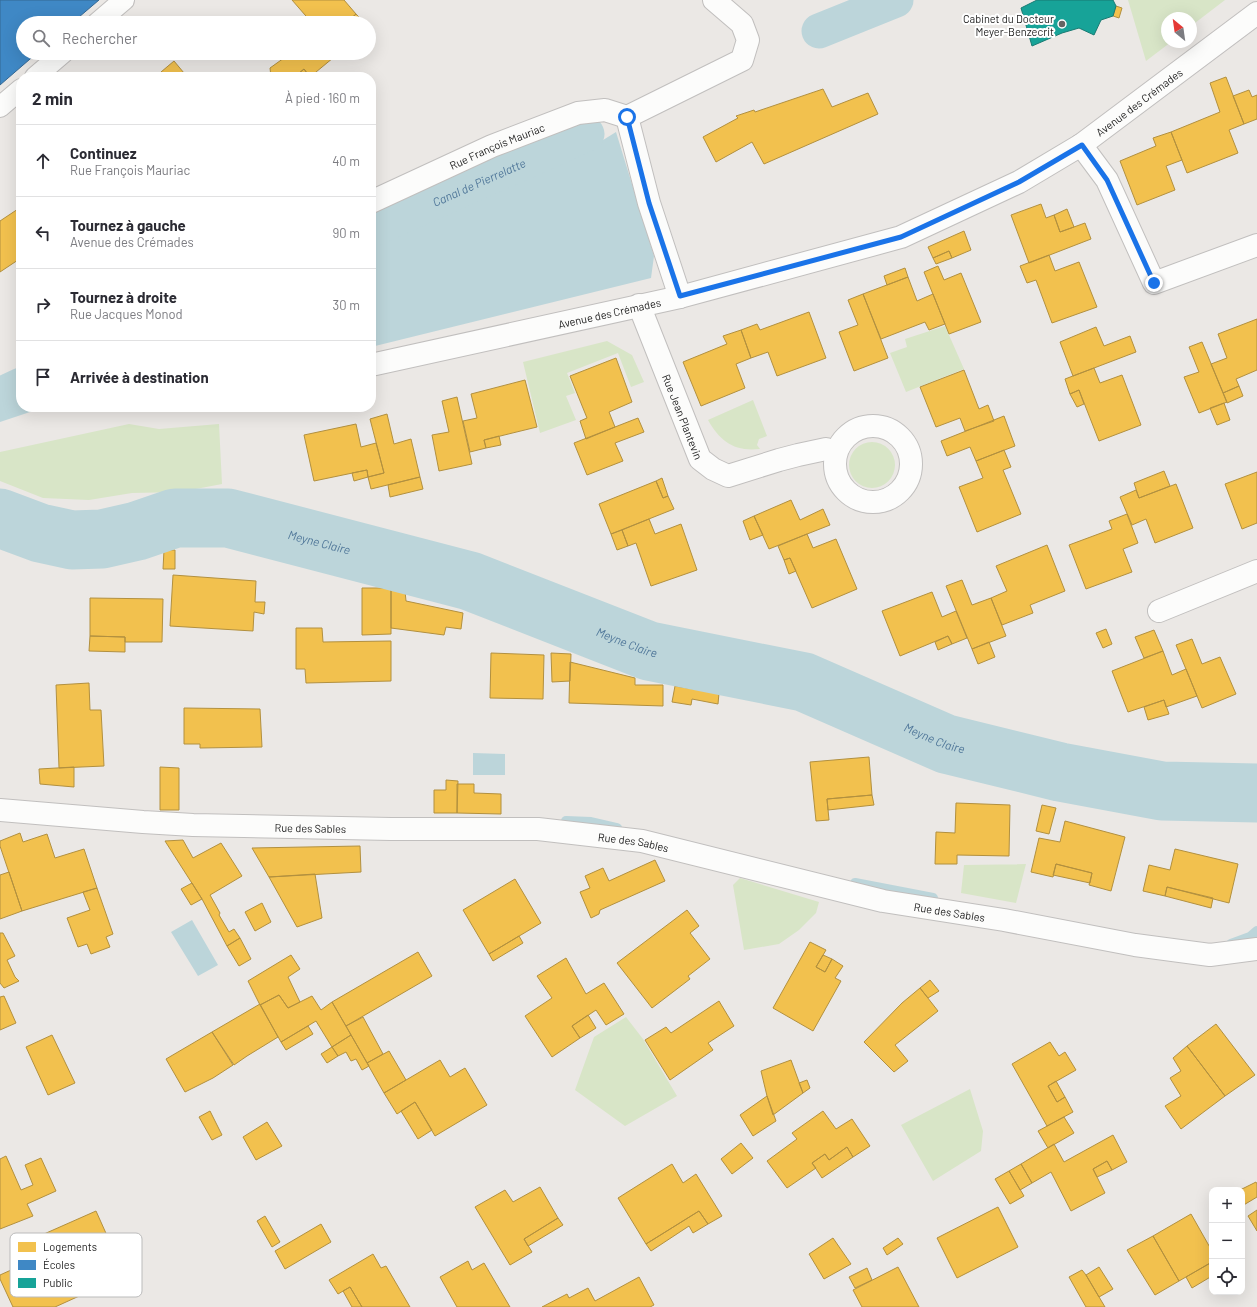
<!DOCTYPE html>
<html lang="fr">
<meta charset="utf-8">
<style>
body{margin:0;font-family:Barlow,sans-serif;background:#f7f7f7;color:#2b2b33}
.controls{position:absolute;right:12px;bottom:12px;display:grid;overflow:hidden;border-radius:8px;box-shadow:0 4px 16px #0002}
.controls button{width:36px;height:36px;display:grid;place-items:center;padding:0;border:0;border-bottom:1px solid #e1e1e2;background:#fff;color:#2b2b33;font:20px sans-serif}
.compass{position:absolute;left:1161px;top:12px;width:36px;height:36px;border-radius:50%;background:#fff;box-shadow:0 4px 16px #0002;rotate:331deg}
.stop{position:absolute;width:12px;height:12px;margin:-9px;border:3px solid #1a73e8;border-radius:50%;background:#fff}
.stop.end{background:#1a73e8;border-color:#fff;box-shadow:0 1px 4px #0008}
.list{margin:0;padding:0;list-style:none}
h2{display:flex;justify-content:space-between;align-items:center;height:52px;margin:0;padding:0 16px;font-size:17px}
h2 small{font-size:13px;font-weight:400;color:#7c7c81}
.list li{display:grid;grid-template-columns:26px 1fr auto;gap:12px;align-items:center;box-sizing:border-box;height:72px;padding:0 16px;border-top:1px solid #e1e1e2}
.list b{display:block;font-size:15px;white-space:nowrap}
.list p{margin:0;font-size:13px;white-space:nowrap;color:#7c7c81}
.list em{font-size:13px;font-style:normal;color:#7c7c81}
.icon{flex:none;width:22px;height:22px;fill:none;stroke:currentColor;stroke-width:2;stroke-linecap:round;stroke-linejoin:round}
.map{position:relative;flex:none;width:1257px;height:1307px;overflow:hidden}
.search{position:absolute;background:#fff;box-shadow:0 4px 16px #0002;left:16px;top:16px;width:360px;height:44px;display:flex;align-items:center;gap:10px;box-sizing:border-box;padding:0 14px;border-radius:22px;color:#7c7c81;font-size:15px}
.panel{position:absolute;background:#fff;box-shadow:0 4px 16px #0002;left:16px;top:72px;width:360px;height:340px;border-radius:16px}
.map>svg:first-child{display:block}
.grass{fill:#d8e5c7}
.water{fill:#bcd5da}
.homes{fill:#f2c14e;stroke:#b2903f}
.schools{fill:#3f88c5;stroke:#356893}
.public{fill:#17a398;stroke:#197b73}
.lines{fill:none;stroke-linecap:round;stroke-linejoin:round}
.stream{stroke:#bcd5da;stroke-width:10}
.canal{stroke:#bcd5da;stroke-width:35}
.river{stroke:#bcd5da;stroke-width:59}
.service-casing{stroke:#c1bfbe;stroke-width:22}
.minor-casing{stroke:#c1bfbe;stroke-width:24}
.service{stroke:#fcfcfb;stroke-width:20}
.minor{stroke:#fcfcfb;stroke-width:22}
.route{stroke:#1a73e8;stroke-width:5}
.poi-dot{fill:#656463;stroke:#fff;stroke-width:1.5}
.labels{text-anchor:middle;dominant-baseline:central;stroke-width:4;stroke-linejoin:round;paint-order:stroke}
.poi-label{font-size:11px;fill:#1d1d1d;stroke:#fff;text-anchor:end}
.street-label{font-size:11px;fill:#1d1d1d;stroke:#fff}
.water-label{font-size:12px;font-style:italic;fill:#51789a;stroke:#fff}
.key{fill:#fff;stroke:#bbb;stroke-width:1}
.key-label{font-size:11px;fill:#1d1d1d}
</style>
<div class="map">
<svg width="1257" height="1307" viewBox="0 0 1257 1307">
<rect width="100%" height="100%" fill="#ebe8e5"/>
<path class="grass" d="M 1128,0 L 1225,0 L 1191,26 L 1191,18 L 1167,18 L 1167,42 L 1171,42 L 1146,61 Z
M 945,326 L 964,369 L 906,392 L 890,353 L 907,347 L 905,339 Z
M 607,341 L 632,355 L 644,382 L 631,387 L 618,353 L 567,373 L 575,393 L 566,396 L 576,420 L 540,433 L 523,362 Z
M 753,400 L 767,436 L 759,439 L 757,445 L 760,449 C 734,452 720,441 708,420 Z
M 129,424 L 159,429 L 219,424 L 222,484 L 180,492 L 132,493 L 89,500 L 43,498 L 0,481 L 0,452 Z
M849 465a23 23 0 1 1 46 0a23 23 0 1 1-46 0Z
M 1026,864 L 1016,903 L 961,893 L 964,865 Z
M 740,878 L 819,902 L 816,913 L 799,930 L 779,944 L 744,950 L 733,885 Z
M 626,1017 L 643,1039 L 677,1096 L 625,1126 L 575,1090 L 594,1037 Z
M 970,1089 L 983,1131 L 981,1151 L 933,1181 L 901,1125 Z"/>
<path class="water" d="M 616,132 L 654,256 L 651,278 L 371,347 L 371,248 L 574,158 Z
M 21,394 L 21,407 L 45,407 L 0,422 L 0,403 Z
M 473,753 L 505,754 L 505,775 L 473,775 Z
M 192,920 L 218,965 L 198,976 L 171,932 Z"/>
<path class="homes" d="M 292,0 L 344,0 L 356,14 L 346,23 L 312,23 Z
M 1116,6 L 1122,8 L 1119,18 L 1113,16 Z
M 356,14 L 364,22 L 346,23 Z
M 291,53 L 339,53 L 310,77 L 304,69 L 298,74 L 299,77 L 271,77 L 270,68 Z
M 174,61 L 184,73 L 179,77 L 165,77 L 161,72 Z
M 304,69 L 310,77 L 299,77 L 298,74 Z
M 184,73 L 188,77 L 179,77 Z
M 1226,77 L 1244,124 L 1229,130 L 1238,153 L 1187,173 L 1171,132 L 1220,112 L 1210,83 Z
M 823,89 L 832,107 L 868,93 L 878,114 L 764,164 L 752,142 L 716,162 L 703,137 L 738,118 L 736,116 L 754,110 L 755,112 Z
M 1249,90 L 1252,97 L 1257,95 L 1257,119 L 1244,124 L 1233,96 Z
M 1171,132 L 1182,160 L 1166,166 L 1175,190 L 1137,205 L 1120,161 L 1156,146 L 1153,138 Z
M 1041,204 L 1046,218 L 1054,215 L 1060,232 L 1085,223 L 1091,239 L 1029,263 L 1011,215 Z
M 21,207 L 21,258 L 0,272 L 0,221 Z
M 1067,209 L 1074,227 L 1060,232 L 1054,215 Z
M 964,231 L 971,250 L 952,258 L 949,251 L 933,258 L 928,247 Z
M 949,251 L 952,258 L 936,264 L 933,258 Z
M 1049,255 L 1055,271 L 1079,262 L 1097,307 L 1052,323 L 1036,280 L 1027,283 L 1020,266 Z
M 938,266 L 944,280 L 961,273 L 981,322 L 949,334 L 924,272 Z
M 905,268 L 908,277 L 887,285 L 884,276 Z
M 908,277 L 917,301 L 933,294 L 945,324 L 929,330 L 925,322 L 881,339 L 863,294 Z
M 863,294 L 888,358 L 854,371 L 839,332 L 858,325 L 848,300 Z
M 809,312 L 826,358 L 777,376 L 768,352 L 751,358 L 741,330 L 757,324 L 760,330 Z
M 1257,319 L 1257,370 L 1236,379 L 1239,386 L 1223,393 L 1211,364 L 1227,358 L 1218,334 Z
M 1096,327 L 1104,346 L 1130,336 L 1136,352 L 1073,376 L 1060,342 Z
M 741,330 L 751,358 L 736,364 L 745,388 L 701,406 L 683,362 L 727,344 L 723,336 Z
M 1202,342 L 1227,402 L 1199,413 L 1184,377 L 1199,372 L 1189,347 Z
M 616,358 L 632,402 L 609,412 L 615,427 L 586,439 L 580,421 L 587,418 L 570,376 Z
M 1094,368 L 1100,383 L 1122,375 L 1141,425 L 1099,441 L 1079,390 L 1070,394 L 1065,379 Z
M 964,370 L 979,409 L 988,405 L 994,421 L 965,431 L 960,418 L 936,427 L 920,387 Z
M 525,380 L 537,427 L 484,440 L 486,448 L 470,452 L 463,421 L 477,418 L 471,394 Z
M 1239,386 L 1243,396 L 1227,403 L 1223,393 Z
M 1079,390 L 1084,404 L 1077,407 L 1070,394 Z
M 457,397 L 472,464 L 439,471 L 432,435 L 449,432 L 442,401 Z
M 1224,403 L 1230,420 L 1217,425 L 1210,408 Z
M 387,414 L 394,444 L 411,439 L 420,477 L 371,489 L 368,477 L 384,473 L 370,419 Z
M 1004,416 L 1015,446 L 976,461 L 970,447 L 947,456 L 941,441 Z
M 638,418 L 644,432 L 615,443 L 623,461 L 587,475 L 574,443 Z
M 356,424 L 361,447 L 376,443 L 384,473 L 368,477 L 367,470 L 314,481 L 304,435 Z
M 499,436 L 501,445 L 486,448 L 484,440 Z
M 1004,450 L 1011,467 L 1003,470 L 1021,514 L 977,532 L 959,487 L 983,478 L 976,461 Z
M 367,470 L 368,477 L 354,481 L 352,473 Z
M 1164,471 L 1170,486 L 1139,498 L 1134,483 Z
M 1257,472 L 1257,523 L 1242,529 L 1225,484 Z
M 420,477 L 423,489 L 390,497 L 388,485 Z
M 662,478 L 668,496 L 663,498 L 656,481 Z
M 656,481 L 663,498 L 668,496 L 674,509 L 611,534 L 599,504 Z
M 1176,484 L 1193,528 L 1155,543 L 1146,519 L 1132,525 L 1120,497 L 1136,490 L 1139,498 Z
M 791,500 L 800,520 L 823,509 L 830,525 L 769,549 L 754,516 Z
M 1127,514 L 1138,543 L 1123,549 L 1132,572 L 1086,589 L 1069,545 L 1112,529 L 1109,521 Z
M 754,516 L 763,535 L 750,540 L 743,521 Z
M 649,519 L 655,534 L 681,524 L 697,570 L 651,586 L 636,543 L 628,546 L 622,530 Z
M 622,530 L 628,546 L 617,550 L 611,534 Z
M 807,534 L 813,548 L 836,539 L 857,589 L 812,608 L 790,558 L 784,560 L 778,546 Z
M 1047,545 L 1065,591 L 1030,605 L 1033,613 L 1002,625 L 991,598 L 1007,591 L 996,566 Z
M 164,550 L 175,550 L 175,569 L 163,569 Z
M 790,558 L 796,571 L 789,574 L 784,560 Z
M 173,575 L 256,581 L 255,602 L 265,602 L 264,614 L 254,612 L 253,631 L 170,626 Z
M 962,580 L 972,605 L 991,598 L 1006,636 L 972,649 L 946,586 Z
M 362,588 L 391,588 L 391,634 L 362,635 Z
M 391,588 L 405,591 L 406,601 L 463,613 L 461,629 L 446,627 L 444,635 L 391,628 Z
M 932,592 L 942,617 L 956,611 L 967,638 L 952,644 L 948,636 L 900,656 L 882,611 Z
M 90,598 L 163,599 L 162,642 L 125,642 L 125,637 L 90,636 Z
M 296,628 L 322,628 L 323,642 L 391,641 L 391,681 L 306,683 L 305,669 L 296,669 Z
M 1106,629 L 1112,644 L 1103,648 L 1096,633 Z
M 1154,630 L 1163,651 L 1144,658 L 1135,637 Z
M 90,636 L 125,637 L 125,652 L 89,651 Z
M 948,636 L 952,644 L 938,650 L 935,642 Z
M 1192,639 L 1202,664 L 1220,657 L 1236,694 L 1202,708 L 1176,645 Z
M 989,642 L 995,657 L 978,664 L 972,649 Z
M 1163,651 L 1172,675 L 1186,669 L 1197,696 L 1166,707 L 1164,700 L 1128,712 L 1112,671 Z
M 491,653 L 544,655 L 543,699 L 490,698 Z
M 551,653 L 571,654 L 570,681 L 552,682 Z
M 570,662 L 635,678 L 635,685 L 663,685 L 663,706 L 569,703 Z
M 89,683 L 90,710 L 101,710 L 104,766 L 59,768 L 56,685 Z
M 675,686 L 719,693 L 718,704 L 692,699 L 691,705 L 672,702 Z
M 1164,700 L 1169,714 L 1148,720 L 1144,707 Z
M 184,708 L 260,709 L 262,747 L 200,748 L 200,744 L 184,744 Z
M 869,757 L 872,795 L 827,799 L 829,820 L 816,821 L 810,762 Z
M 74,767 L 74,787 L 40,784 L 39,769 Z
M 160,767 L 179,768 L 179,810 L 160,810 Z
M 446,780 L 458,781 L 457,813 L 434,813 L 434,790 L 446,790 Z
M 457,784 L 474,784 L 474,793 L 501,794 L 501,814 L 457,813 Z
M 872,795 L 874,805 L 828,810 L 827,799 Z
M 956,803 L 1010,805 L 1009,856 L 957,855 L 957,864 L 935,864 L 936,832 L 955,833 Z
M 1042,805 L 1056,808 L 1049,834 L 1036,831 Z
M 1065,821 L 1125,837 L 1111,891 L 1089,885 L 1092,873 L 1056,864 L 1053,877 L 1031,872 L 1039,838 L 1060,842 Z
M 20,833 L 23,842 L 47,834 L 55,858 L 84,849 L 97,888 L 22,911 L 0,846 L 0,841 Z
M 183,840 L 193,858 L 221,843 L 242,876 L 210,895 L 220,913 L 219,915 L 229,932 L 234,929 L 240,938 L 227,946 L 202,899 L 165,841 Z
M 360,846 L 361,872 L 269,877 L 252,848 Z
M 1175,849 L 1238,864 L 1229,903 L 1167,887 L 1165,896 L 1143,891 L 1149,865 L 1170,870 Z
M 655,860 L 665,881 L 600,910 L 599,914 L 591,918 L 580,892 L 590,888 L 585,876 L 603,868 L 609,881 Z
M 1056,864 L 1092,873 L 1090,883 L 1053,875 Z
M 9,872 L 22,911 L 0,919 L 0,875 Z
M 315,874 L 322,918 L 297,927 L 269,877 Z
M 515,879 L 541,923 L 489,954 L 463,910 Z
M 192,883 L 202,899 L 191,905 L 181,889 Z
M 1167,887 L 1213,898 L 1211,908 L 1165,896 Z
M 97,888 L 113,934 L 106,937 L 110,947 L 91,954 L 87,944 L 78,947 L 67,918 L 90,910 L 83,892 Z
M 262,903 L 271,922 L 255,931 L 245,912 Z
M 687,910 L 699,926 L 690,933 L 710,959 L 688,976 L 690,979 L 652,1008 L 617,963 Z
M 0,933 L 3,933 L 15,956 L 7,960 L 15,977 L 19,981 L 4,988 L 0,983 Z
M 519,936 L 523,943 L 493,961 L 489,954 Z
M 240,938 L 251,959 L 239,966 L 227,946 Z
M 810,942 L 826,950 L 816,967 L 825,972 L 832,959 L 843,966 L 835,978 L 841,981 L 813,1031 L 773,1008 Z
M 418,952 L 432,976 L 346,1026 L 332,1002 Z
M 291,955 L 300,969 L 288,977 L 300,1002 L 288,1008 L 279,995 L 260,1005 L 248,981 Z
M 823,955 L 832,959 L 825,972 L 816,967 Z
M 566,958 L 586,994 L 604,983 L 624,1014 L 606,1025 L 596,1010 L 572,1026 L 580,1038 L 552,1057 L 525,1016 L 552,998 L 537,976 Z
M 930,980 L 939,991 L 928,998 L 920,988 Z
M 920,988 L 938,1011 L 895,1045 L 908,1061 L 894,1072 L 864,1042 L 902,1003 Z
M 279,995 L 288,1008 L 312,996 L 321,1010 L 332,1002 L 351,1035 L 332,1047 L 316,1021 L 281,1042 L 260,1005 Z
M 4,996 L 16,1023 L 0,1030 L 0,997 Z
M 719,1001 L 734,1026 L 708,1043 L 713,1050 L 670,1080 L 645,1040 L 666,1027 L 671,1033 Z
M 260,1004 L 278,1037 L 247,1056 L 234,1065 L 212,1032 Z
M 588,1015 L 596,1028 L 580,1038 L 572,1026 Z
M 363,1017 L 383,1054 L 367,1063 L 346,1026 Z
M 1216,1024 L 1255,1075 L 1225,1096 L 1187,1046 Z
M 308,1026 L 313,1034 L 286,1050 L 281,1042 Z
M 212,1032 L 233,1065 L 213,1078 L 185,1092 L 166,1059 Z
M 52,1035 L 75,1083 L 48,1095 L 26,1047 Z
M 351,1035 L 369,1066 L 362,1070 L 356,1059 L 351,1061 L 346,1052 L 338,1056 L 332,1047 Z
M 1050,1042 L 1059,1056 L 1065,1052 L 1076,1070 L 1048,1086 L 1057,1102 L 1065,1097 L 1073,1112 L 1047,1126 L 1012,1064 Z
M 1187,1046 L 1225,1096 L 1181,1129 L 1165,1106 L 1181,1096 L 1170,1078 L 1181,1071 L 1173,1058 Z
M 332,1047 L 338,1056 L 327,1063 L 321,1054 Z
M 389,1051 L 406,1080 L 384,1093 L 367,1063 Z
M 440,1060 L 450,1077 L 465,1068 L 487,1105 L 435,1136 L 415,1102 L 397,1114 L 384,1093 Z
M 791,1060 L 803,1093 L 773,1115 L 767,1096 L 761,1071 Z
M 807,1080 L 810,1088 L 803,1093 L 799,1083 Z
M 1056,1081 L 1065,1097 L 1057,1102 L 1048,1086 Z
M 767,1096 L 776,1121 L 753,1136 L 740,1115 Z
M 415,1102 L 432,1130 L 418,1139 L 401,1111 Z
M 210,1111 L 222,1135 L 212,1140 L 199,1117 Z
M 823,1111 L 836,1129 L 852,1119 L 870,1146 L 853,1157 L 847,1147 L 829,1160 L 825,1154 L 812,1163 L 816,1168 L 787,1188 L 767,1161 L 797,1139 L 792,1133 Z
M 1064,1117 L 1074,1133 L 1048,1148 L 1038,1131 Z
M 267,1122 L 282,1146 L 256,1160 L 243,1137 Z
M 1113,1135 L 1127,1162 L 1112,1170 L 1107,1161 L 1093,1169 L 1105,1193 L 1071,1211 L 1051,1172 L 1032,1183 L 1021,1164 L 1054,1144 L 1064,1162 Z
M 741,1143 L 753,1158 L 732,1174 L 721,1159 Z
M 847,1147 L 853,1157 L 822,1178 L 812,1163 L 825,1154 L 829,1160 Z
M 6,1156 L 21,1190 L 33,1185 L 25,1165 L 41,1158 L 56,1191 L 27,1204 L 33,1216 L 0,1229 L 0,1159 Z
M 1107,1161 L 1112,1170 L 1097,1177 L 1093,1169 Z
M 672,1164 L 683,1183 L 696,1174 L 722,1216 L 708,1224 L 699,1211 L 646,1244 L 618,1198 Z
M 1021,1164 L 1032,1183 L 1020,1190 L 1009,1171 Z
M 1009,1171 L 1024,1196 L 1010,1204 L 995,1179 Z
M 1256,1182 L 1257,1184 L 1257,1197 L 1242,1206 L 1242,1190 L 1240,1190 Z
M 540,1187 L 558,1218 L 524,1239 L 532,1252 L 510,1265 L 475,1207 L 505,1190 L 513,1202 Z
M 998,1207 L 1018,1247 L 957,1278 L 937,1238 Z
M 1257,1210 L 1257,1231 L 1248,1216 Z
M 96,1211 L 109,1240 L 86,1250 L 81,1238 L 62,1247 L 68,1258 L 56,1263 L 44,1234 Z
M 699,1211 L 708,1224 L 693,1233 L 689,1226 L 651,1251 L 646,1244 Z
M 1191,1214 L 1212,1251 L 1212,1262 L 1179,1281 L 1153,1236 Z
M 265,1216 L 280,1242 L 272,1247 L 257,1221 Z
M 558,1218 L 563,1225 L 528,1246 L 524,1239 Z
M 321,1224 L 331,1242 L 285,1269 L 275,1251 Z
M 1153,1236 L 1179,1281 L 1155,1295 L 1127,1250 Z
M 833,1238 L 851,1264 L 824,1279 L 809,1254 Z
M 898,1238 L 903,1244 L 887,1255 L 883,1248 Z
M 92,1247 L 108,1283 L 55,1307 L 13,1307 L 0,1279 L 0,1275 L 51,1252 L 56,1263 Z
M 373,1254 L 381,1268 L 386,1266 L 410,1307 L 362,1307 L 350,1287 L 338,1294 L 329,1280 Z
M 468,1261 L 472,1270 L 484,1263 L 510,1307 L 457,1307 L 440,1277 Z
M 1212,1262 L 1212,1276 L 1192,1288 L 1186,1277 Z
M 898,1267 L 919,1307 L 862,1307 L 853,1290 Z
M 1099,1267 L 1113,1289 L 1099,1297 L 1086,1275 Z
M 867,1268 L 872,1280 L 855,1288 L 849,1277 Z
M 1082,1270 L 1086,1275 L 1105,1307 L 1086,1307 L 1069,1277 Z
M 639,1277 L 654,1305 L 650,1307 L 542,1307 L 567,1294 L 569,1298 L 588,1288 L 595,1301 Z
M 350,1287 L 362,1307 L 352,1307 L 343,1291 Z"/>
<path class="schools" d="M 0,0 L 99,0 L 72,23 L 23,23 L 23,53 L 37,53 L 0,85 Z"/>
<path class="public" d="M 1037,0 L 1113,0 L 1116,6 L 1113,16 L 1101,20 L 1094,35 L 1079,28 L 1062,33 L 1032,46 L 1021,8 Z"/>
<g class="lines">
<path class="stream" d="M 566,821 L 591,822 L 617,828
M 855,883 L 933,898
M 1231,944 L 1250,937 L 1257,931"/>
<g class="canal">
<path d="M 819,31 L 896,0"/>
<path id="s1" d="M 371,230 L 587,134"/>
<path d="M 0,395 L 21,385"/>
</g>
<path class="river" id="s2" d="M 0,518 L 40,533 L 72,540 L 102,539 L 137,531 L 175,518 L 228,518 L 470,581 L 649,651 L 804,682 L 946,744 L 1060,772 L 1162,791 L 1257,793"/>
<defs>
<path id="service" d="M 97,23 L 124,0
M 35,77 L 63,53
M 0,107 L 21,89"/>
<g id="minor">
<path d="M 1081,145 L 1107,180 L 1154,283 L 1257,245"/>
<path id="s3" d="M 371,202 L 492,146 L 578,113 L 605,110 L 627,117"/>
<path d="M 680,297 L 649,203 L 627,117 L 742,60 L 748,40 L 742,24 L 714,0"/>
<path id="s4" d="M 639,305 L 700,459 L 713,469 L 728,476 L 779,460 L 798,455 L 826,449 L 836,452"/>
<path id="s5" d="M 371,365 L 680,297 L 901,237 L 1019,182 L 1081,145 L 1257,13"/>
<circle cx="873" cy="464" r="38"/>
<path d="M 1159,611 L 1257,571"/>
<path id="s6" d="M 0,810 L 143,822 L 193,825 L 391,829 L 538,829 L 642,841 L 883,901 L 1004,920 L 1135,945 L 1210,955 L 1257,949"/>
</g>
</defs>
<use href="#service" class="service-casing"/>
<use href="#minor" class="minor-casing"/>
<use href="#service" class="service"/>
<use href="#minor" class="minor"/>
</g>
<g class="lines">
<path class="route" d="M 627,117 L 649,203 L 680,296 L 901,237 L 1019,182 L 1082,145 L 1107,180 L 1154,283"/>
</g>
<circle class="poi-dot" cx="1062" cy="24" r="4"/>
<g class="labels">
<g class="poi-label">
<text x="1054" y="18">Cabinet du Docteur<tspan x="1054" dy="13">Meyer-Benzecrit</tspan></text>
</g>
<g class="street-label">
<text stroke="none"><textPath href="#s5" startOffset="820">Avenue des Crémades</textPath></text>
<text stroke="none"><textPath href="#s3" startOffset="138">Rue François Mauriac</textPath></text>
<text stroke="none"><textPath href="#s5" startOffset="244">Avenue des Crémades</textPath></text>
<text stroke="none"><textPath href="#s4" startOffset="120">Rue Jean Plantevin</textPath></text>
<text stroke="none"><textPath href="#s6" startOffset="311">Rue des Sables</textPath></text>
<text stroke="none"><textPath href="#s6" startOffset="635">Rue des Sables</textPath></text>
<text stroke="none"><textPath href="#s6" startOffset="959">Rue des Sables</textPath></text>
</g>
<g class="water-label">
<text stroke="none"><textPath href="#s1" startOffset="118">Canal de Pierrelatte</textPath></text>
<text stroke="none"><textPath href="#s2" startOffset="329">Meyne Claire</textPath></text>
<text stroke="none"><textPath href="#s2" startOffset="653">Meyne Claire</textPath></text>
<text stroke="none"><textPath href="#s2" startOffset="977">Meyne Claire</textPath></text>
</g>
</g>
<rect x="10" y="1233" width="132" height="64" rx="6" class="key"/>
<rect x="18" y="1242" width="18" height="10" fill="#f2c14e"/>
<rect x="18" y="1260" width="18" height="10" fill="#3f88c5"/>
<rect x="18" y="1278" width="18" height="10" fill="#17a398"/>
<g class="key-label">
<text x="43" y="1251">Logements</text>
<text x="43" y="1269">Écoles</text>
<text x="43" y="1287">Public</text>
</g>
</svg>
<div class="controls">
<button>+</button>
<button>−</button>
<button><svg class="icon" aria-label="locate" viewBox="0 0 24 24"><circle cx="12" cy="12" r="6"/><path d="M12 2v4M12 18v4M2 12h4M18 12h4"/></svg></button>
</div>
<svg class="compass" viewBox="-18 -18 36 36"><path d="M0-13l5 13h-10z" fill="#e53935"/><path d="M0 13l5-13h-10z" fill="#7c7c81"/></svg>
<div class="stop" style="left:627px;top:117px"></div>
<div class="stop end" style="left:1154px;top:283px"></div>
<div class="search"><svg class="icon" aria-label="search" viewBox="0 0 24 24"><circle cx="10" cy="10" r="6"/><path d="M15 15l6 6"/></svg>Rechercher</div>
<section class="panel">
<h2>2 min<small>À pied · 160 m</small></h2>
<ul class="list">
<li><svg class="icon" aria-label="ahead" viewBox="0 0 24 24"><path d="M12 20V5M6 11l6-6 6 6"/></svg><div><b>Continuez</b><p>Rue François Mauriac</p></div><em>40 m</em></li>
<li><svg class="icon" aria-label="left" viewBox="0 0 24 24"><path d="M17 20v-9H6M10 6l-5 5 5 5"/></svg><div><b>Tournez à gauche</b><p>Avenue des Crémades</p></div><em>90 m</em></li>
<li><svg class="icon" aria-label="right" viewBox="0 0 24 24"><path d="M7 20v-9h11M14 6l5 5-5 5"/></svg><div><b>Tournez à droite</b><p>Rue Jacques Monod</p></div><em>30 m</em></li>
<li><svg class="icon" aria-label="arrive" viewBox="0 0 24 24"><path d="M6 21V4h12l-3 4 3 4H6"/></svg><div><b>Arrivée à destination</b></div></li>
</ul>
</section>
</div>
